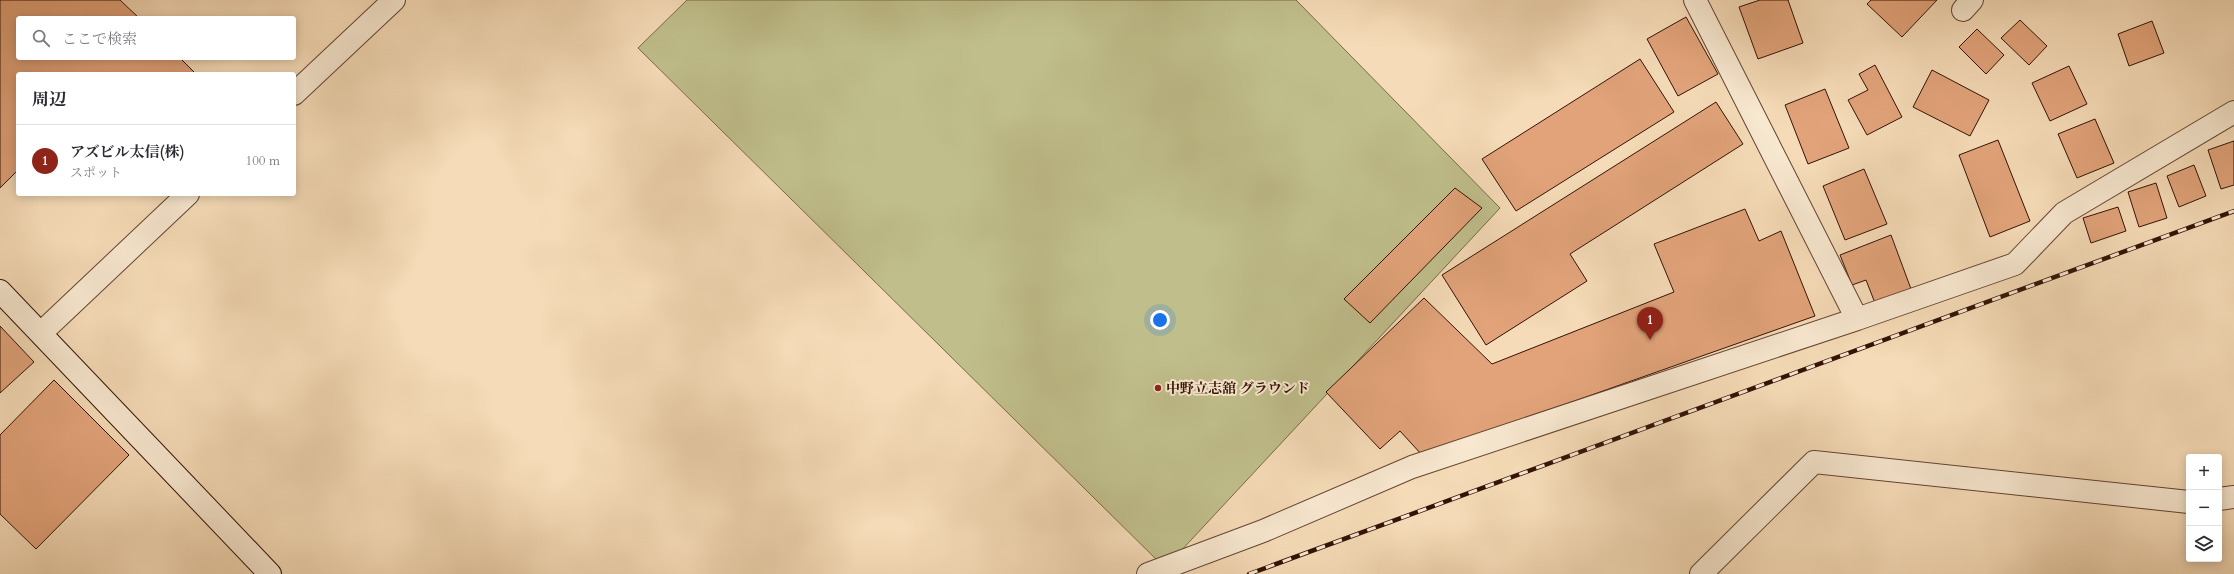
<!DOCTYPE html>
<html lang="ja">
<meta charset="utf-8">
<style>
body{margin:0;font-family:Cardo,"Noto Serif JP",serif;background:#f2f2f3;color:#2b2b33}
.controls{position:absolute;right:12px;bottom:12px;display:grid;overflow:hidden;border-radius:4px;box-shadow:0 2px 10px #0003}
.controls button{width:36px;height:36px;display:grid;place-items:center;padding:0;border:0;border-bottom:1px solid #e1e1e2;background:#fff;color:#2b2b33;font:20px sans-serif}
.you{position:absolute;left:1160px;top:320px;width:14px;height:14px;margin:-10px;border:3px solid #fff;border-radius:50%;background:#1a73e8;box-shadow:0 0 0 6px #1a73e833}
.badge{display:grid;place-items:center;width:26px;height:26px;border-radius:50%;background:#8f2418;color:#fff;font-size:13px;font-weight:700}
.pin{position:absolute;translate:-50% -33px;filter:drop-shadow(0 1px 2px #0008)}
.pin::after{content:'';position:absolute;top:21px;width:14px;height:12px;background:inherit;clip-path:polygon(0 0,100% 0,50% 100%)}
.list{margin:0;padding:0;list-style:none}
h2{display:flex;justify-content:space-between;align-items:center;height:52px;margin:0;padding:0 16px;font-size:17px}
h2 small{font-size:13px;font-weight:400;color:#7c7c81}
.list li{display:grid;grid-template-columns:26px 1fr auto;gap:12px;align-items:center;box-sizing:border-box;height:72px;padding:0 16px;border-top:1px solid #e1e1e2}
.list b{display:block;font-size:15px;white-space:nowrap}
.list p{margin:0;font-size:13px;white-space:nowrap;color:#7c7c81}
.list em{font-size:13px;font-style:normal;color:#7c7c81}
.icon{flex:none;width:22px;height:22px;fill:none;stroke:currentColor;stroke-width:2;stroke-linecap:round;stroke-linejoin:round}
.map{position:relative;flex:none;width:2234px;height:574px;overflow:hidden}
.search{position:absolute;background:#fff;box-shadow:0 2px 10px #0003;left:16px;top:16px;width:280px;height:44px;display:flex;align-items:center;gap:10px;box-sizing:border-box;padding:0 14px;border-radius:4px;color:#7c7c81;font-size:15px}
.panel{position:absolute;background:#fff;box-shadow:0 2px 10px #0003;left:16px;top:72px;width:280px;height:124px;border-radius:4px}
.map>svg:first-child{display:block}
.green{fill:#c0bf8c;stroke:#7a6848}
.building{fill:#e2a37a;stroke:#331205}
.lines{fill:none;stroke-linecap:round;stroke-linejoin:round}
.street-casing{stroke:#644432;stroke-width:24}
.secondary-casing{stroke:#331205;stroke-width:24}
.street{stroke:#f8e8d0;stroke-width:22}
.secondary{stroke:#f8e8d0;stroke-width:22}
.rail-casing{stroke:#331205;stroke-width:4.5}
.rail{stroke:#f8e8d0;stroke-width:3;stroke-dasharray:9;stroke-linecap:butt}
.poi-dot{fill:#8f2418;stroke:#f8e8d0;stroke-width:1.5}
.labels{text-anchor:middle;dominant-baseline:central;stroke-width:4;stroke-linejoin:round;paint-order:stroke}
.poi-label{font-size:14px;font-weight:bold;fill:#331205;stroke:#f8e8d0;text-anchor:start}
</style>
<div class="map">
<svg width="2234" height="574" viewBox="0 0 2234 574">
<rect width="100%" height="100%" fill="#f5dbb7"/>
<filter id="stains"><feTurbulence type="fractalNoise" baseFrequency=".005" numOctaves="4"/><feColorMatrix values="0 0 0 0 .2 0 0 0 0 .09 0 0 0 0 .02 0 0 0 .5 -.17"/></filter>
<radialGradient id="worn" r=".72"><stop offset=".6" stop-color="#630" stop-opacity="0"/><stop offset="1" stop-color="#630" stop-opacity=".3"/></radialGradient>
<path class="green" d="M 687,0 L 1296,0 L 1500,208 L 1165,568 L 638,48 Z"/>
<path class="building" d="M 0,0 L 120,0 L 139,18 L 18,18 L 18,58 L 180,58 L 195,73 L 18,74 L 18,170 L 0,188 Z
M 1760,0 L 1788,0 L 1803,43 L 1758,59 L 1739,7 Z
M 1871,0 L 1937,0 L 1902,37 L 1867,4 Z
M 1686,17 L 1718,74 L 1678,96 L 1647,39 Z
M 2020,20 L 2047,46 L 2029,65 L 2001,38 Z
M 2152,21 L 2164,53 L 2129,66 L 2118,34 Z
M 1977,29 L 2004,55 L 1986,74 L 1959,47 Z
M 1640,59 L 1674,112 L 1516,211 L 1482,159 Z
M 1875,65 L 1902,117 L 1867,135 L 1848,100 L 1868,90 L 1859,74 Z
M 2069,66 L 2087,104 L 2050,121 L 2032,83 Z
M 1932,70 L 1989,100 L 1970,136 L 1913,107 Z
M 1825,89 L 1849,148 L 1808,164 L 1785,105 Z
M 1716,102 L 1743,144 L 1570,254 L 1587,281 L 1486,345 L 1442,275 Z
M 2095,119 L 2114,163 L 2077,178 L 2058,134 Z
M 1998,140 L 2030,221 L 1990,237 L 1959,155 Z
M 2234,141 L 2234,185 L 2221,189 L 2208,150 Z
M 2194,165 L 2206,196 L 2179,207 L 2167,176 Z
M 1864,169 L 1887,224 L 1845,240 L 1823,186 Z
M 2156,183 L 2167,218 L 2139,227 L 2128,192 Z
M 1455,188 L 1482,208 L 1370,323 L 1344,299 Z
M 2118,207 L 2126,231 L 2091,243 L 2083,218 Z
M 1745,209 L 1759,241 L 1781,231 L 1815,316 L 1422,455 L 1400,431 L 1380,449 L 1326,392 L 1424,298 L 1492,364 L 1674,292 L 1654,244 Z
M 1891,235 L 1911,289 L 1875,303 L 1866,280 L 1852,285 L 1840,255 Z
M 0,326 L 34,362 L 0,393 Z
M 54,380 L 129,455 L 36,549 L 0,514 L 0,435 Z"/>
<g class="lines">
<defs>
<path id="street" d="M 1695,0 L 1857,319 L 2015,264 L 2064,213 L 2234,112
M 1963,10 L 1972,0
M 294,94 L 394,0
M 41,333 L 188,194
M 2219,499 L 2234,497
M 1148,574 L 1263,531 L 1412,467 L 1857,319
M 1701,574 L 1814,462 L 2189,502"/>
<path id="secondary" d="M 0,291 L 270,574"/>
</defs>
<use href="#street" class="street-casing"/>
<use href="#secondary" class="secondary-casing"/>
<use href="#street" class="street"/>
<use href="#secondary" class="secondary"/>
<defs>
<path id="rail" d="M 1249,574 L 2234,211"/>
</defs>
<use href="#rail" class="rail-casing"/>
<use href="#rail" class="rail"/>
</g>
<circle class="poi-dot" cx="1158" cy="388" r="4"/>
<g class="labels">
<g class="poi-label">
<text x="1166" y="388">中野立志舘 グラウンド</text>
</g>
</g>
<rect width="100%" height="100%" filter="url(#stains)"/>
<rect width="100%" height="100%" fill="url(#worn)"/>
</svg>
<div class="controls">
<button>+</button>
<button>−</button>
<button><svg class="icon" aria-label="layers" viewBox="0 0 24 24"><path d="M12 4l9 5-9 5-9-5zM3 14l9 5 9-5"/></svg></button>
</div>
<div class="you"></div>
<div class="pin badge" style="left:1650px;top:340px">1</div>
<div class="search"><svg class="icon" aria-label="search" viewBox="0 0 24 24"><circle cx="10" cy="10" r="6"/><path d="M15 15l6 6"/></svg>ここで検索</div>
<section class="panel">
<h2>周辺<small></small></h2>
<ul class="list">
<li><span class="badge">1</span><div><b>アズビル太信(株)</b><p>スポット</p></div><em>100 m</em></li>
</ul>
</section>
</div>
